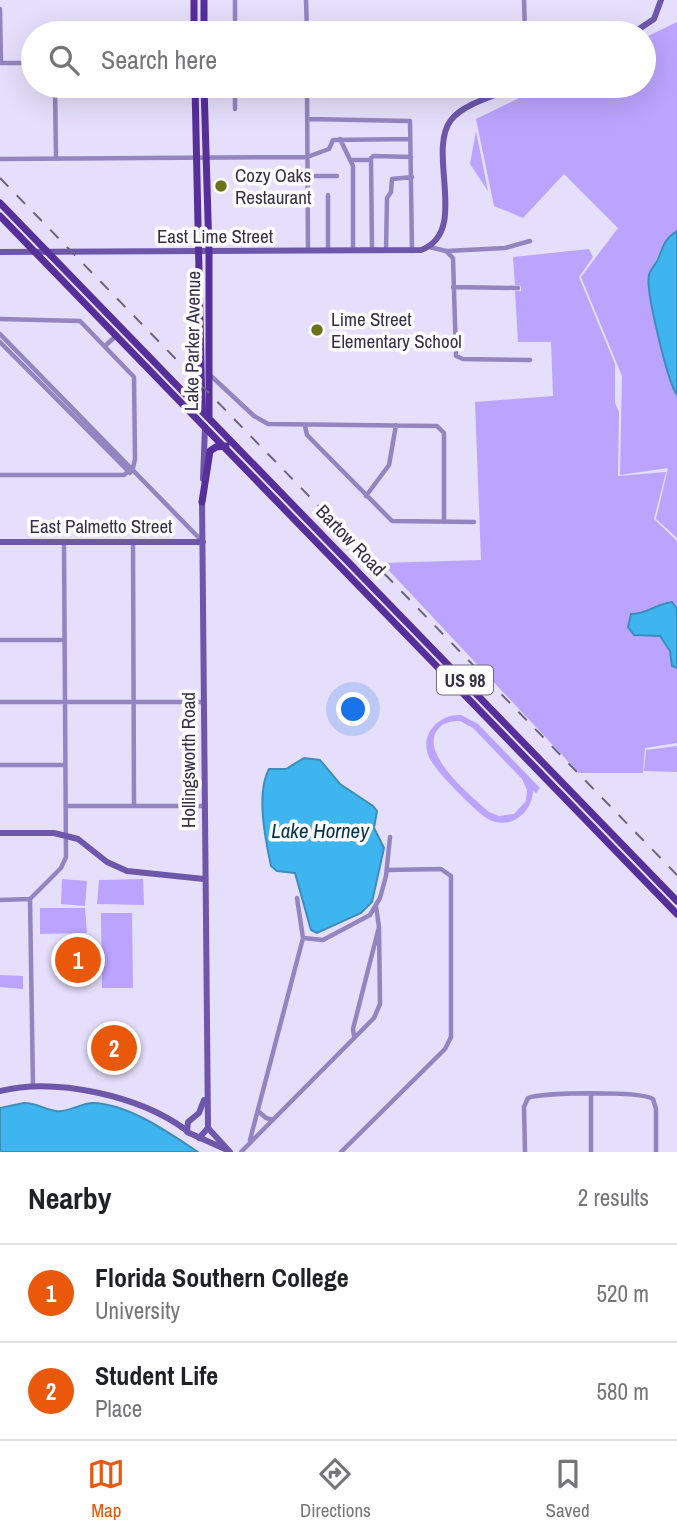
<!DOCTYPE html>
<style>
body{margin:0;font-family:"Archivo Narrow",sans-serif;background:#f2f2f2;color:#202124}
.you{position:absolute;left:354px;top:710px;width:24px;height:24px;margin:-18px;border:5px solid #fff;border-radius:50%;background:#1a73e8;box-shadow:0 0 0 10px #1a73e833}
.badge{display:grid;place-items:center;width:46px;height:46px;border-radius:50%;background:#ea580c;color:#fff;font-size:23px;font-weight:700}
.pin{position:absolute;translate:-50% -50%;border:4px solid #fff;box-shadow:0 2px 7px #0006}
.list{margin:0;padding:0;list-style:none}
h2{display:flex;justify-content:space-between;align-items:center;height:91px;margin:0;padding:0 28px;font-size:30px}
h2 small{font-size:23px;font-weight:400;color:#757577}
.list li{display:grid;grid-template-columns:46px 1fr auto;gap:21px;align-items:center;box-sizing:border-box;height:98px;padding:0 28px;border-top:2px solid #e0e0e0}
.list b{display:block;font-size:26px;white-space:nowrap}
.list p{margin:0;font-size:23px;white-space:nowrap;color:#757577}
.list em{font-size:23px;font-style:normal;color:#757577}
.icon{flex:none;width:38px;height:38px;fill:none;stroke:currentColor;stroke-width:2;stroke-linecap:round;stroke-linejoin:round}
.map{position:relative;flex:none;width:677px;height:1152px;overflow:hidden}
.search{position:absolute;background:#fff;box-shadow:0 7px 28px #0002;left:21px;right:21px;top:21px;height:77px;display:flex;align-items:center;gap:18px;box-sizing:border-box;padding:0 24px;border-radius:38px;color:#757577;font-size:26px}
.sheet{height:287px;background:#fff}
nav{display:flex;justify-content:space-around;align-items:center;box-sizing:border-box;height:98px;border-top:2px solid #e0e0e0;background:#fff;font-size:19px;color:#757577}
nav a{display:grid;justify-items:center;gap:4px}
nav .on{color:#ea580c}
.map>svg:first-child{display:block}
.green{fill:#baa4fe;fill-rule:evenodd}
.water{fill:#3fb5ef;stroke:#3c8dbe;stroke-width:2}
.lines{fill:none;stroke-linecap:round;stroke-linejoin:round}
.street{stroke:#9385c0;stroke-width:4.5}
.secondary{stroke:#6e56ab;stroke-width:6}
.primary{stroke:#562f9a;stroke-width:7}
.rail{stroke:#6c6580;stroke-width:2;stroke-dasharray:12 12;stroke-linecap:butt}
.poi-dot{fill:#6a721a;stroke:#fff;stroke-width:2.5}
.labels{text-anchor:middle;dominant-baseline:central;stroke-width:7;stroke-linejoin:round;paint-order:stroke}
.shield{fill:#fff;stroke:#726d80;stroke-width:2}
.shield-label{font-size:18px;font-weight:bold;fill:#362f4a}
.poi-label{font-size:19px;fill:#362f4a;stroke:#fff;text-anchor:start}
.street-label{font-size:19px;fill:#362f4a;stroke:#fff}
.water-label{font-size:21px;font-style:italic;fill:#00334a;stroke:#fff}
</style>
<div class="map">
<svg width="677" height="1152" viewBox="0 0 677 1152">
<rect width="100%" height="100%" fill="#e5dffb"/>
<path class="green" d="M 677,22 L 677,231 C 660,242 659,257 649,274 L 662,352 L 677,395 L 677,538 L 656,519 L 668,468 L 620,475 L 622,376 L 581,277 L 618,228 L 564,174 L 523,218 L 494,206 L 476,119 L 544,86 L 644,86 L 644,38 Z
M 476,131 L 488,191 L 470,164 Z
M 589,249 L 593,257 L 579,277 L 615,364 L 615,403 L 619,412 L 618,476 L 666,472 L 654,519 L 677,541 L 677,609 L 672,602 C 656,604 647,614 631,614 L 628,627 L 635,635 L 660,636 L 670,651 L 672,666 L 677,668 L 677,743 L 645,748 L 643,773 L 579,773 L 382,563 L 481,560 L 475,402 L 553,396 L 551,342 L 518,342 L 515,291 L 521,291 L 521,286 L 515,285 L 513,257 Z
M 461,715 L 478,724 L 540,788 L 536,793 L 533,791 C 532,813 510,831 488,819 C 475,811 435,771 429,757 C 419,734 439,714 461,715 ZM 460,721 L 473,728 L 522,779 L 527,790 L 526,801 L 514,814 L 499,816 L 489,812 C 472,797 422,756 436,732 C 441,723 450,721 460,721 Z
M 677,746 L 677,772 L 644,771 L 646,750 Z
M 62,879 L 87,881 L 85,906 L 61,904 Z
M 143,879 L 144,905 L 97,904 L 99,880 Z
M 40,908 L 85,908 L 87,933 L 40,934 Z
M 101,913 L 132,913 L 133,988 L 102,988 Z
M 0,975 L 23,976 L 23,989 L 0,987 Z"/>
<path class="water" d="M 677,231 L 677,395 C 668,383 645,289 649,275 C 650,270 655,265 657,261 C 664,246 663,240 677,231 Z
M 672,602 L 677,609 L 677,668 L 672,666 L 670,651 L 660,636 L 634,635 L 628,627 L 631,614 C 647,614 656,604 672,602 Z
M 304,758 L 320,760 L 340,784 L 373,806 L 377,811 L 374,828 L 384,848 L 372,902 L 361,913 L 317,933 L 311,930 L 295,873 L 277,871 L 271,866 C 265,838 256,793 269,769 L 286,769 Z
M 24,1103 C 36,1103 44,1109 56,1111 C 69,1113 80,1103 93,1103 C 129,1104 169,1133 198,1152 L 0,1152 L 0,1108 Z"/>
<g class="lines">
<path class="street" d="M 235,0 L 235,33
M 306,0 L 307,33
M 524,0 L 525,33
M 0,9 L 1,63
M 1,63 L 33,63
M 55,86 L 56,158
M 307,86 L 308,251
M 235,109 L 235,86
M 307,119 L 410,121 L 412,251
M 340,139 L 353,166 L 353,250
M 371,158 L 372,250
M 0,159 L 307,157 L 329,149 L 333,140 L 410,139
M 351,160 L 370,160 L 373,156 L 411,157
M 307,176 L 337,176
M 328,195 L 328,251
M 429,247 L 446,251 L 453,258 L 456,356 L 463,359 L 530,360
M 386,250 L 387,198 L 391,192 L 392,179 L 412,177
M 447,251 L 505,248 L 530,241
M 453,287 L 518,288
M 0,319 L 80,321 L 134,377 L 135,459 L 133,468 L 124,475 L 0,475
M 0,334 L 202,541
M 0,342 L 130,473
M 105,346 L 117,335
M 210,375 L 254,416 L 268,424 L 437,426 L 444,433 L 444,522
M 305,426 L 307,435 L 392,521 L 474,522
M 366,496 L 389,465 L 396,425
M 133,543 L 134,805
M 0,640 L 64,640
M 0,702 L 203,702
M 0,765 L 65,765
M 66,806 L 204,806
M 297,898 L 303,938 L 323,940 L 370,915 L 380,898 L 386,876 L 390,837
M 30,899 L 33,1087
M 0,900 L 30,899 L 61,868 L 66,857 L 64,542
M 354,1036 L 353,1029 L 379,927 L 376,906
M 258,1111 L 266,1118 L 273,1120
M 250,1140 L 303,938
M 241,1152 L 374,1018 L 380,1004 L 379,927
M 341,1152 L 445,1049 L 451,1037 L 451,876 L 441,869 L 387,870
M 525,1152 L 524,1107 L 528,1098 C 543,1092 641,1091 653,1099 L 656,1109 L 656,1152
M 591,1152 L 591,1095"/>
<path class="secondary" d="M 633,33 L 654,19 L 661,0
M 0,252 L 421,250 C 470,232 426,152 451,120 C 464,103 498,95 518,86
M 203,479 L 205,427
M 0,542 L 203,542
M 0,833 L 54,833 L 78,839 L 107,862 L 127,871 L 204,879
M 0,1091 C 56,1077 140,1096 186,1130
M 204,1100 L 199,1113 L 188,1122 L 187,1132 L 225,1149
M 208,1128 L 230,1152
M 199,1138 L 208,1128 L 202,500"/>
<path class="primary" d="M 194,0 L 194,33
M 204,0 L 204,33
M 195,86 L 202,410
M 204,86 L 209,252 L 209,417
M 0,203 L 677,901
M 0,216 L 677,914
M 202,502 L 210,451 L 216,447 L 226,446"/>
<path class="rail" d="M 0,178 L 677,875"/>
</g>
<g class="poi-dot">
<circle cx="221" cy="186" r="7"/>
<circle cx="317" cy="330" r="7"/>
</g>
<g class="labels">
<rect class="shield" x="437" y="665.5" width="56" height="29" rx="5"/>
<g class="shield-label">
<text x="465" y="680">US 98</text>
</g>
<g class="poi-label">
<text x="235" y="175">Cozy Oaks<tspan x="235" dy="22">Restaurant</tspan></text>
<text x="331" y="319">Lime Street<tspan x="331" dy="22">Elementary School</tspan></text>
</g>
<g class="street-label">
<text x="215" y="236">East Lime Street</text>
<text transform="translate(192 341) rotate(-89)">Lake Parker Avenue</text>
<text x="101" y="526">East Palmetto Street</text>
<text transform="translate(351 540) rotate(46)">Bartow Road</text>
<text transform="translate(188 760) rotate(-90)">Hollingsworth Road</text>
</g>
<g class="water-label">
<text x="320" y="830">Lake Horney</text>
</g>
</g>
</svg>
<div class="you"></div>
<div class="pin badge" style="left:78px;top:960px">1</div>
<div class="pin badge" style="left:114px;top:1048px">2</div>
<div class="search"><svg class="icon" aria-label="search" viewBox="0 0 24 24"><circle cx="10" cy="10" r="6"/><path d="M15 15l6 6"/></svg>Search here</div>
</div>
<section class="sheet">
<h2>Nearby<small>2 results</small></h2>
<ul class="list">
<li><span class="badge">1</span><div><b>Florida Southern College</b><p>University</p></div><em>520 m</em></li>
<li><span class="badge">2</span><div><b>Student Life</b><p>Place</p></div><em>580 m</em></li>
</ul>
</section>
<nav>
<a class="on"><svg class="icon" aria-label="map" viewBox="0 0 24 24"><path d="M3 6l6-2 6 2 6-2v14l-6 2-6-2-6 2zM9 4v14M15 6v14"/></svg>Map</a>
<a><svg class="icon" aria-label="directions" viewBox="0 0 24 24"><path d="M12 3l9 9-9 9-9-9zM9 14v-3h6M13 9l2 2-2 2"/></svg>Directions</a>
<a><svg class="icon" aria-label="saved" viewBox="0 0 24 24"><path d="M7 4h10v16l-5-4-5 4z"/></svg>Saved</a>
</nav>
